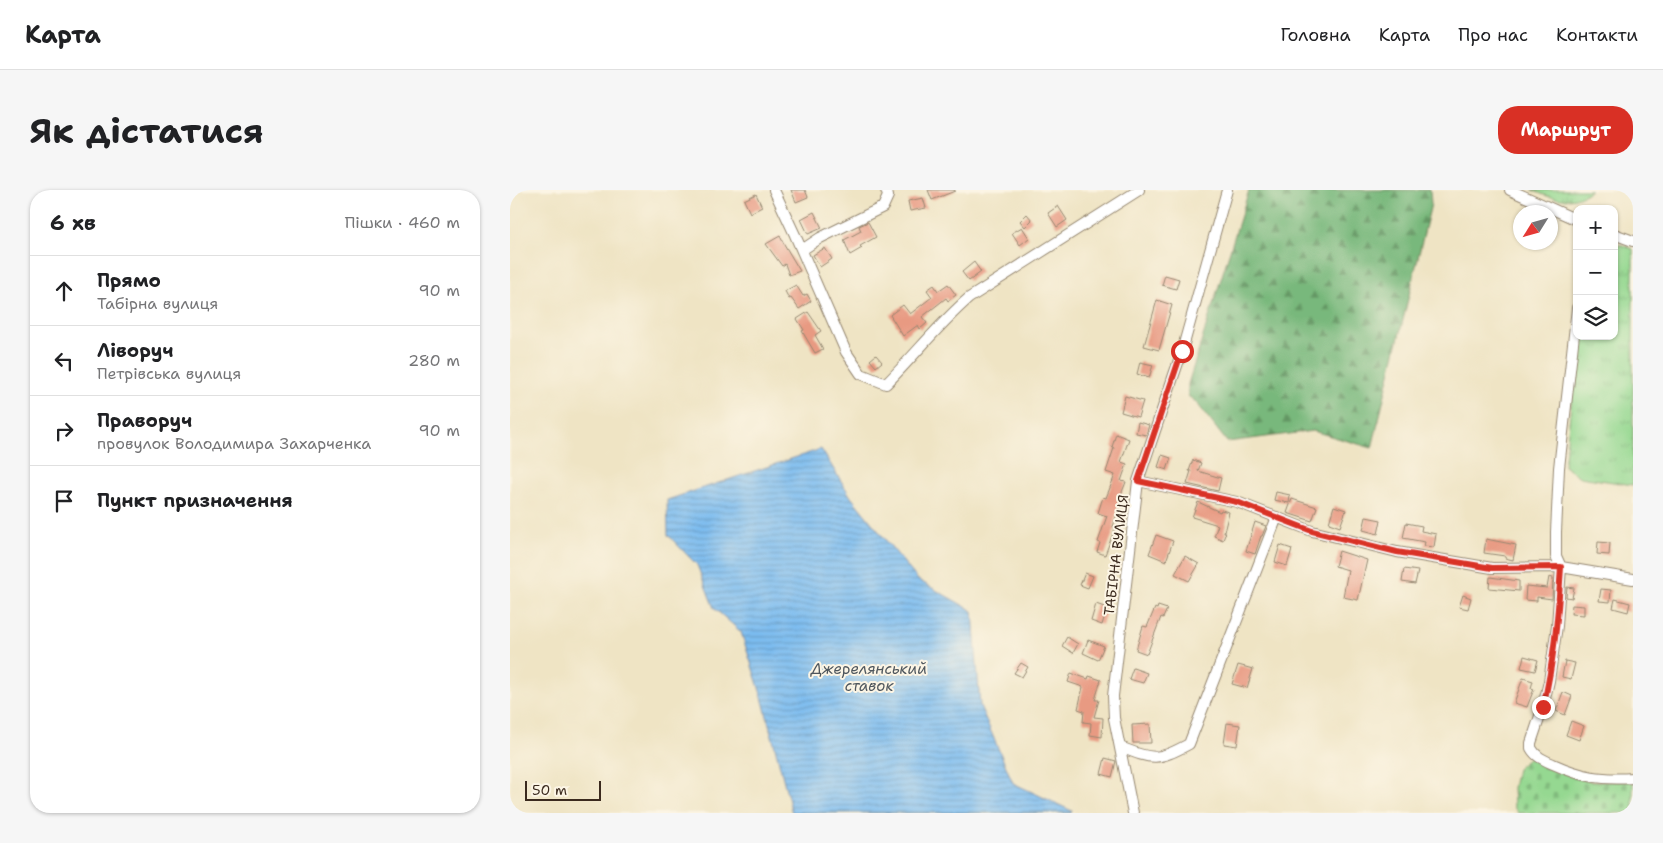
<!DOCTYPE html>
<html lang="uk">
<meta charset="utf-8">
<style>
body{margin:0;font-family:"Shantell Sans",sans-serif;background:#f6f6f6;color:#202124}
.controls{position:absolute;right:15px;top:15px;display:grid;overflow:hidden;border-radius:10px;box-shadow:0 1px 4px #0004}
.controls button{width:45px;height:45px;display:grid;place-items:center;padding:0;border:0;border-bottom:1px solid #e0e0e0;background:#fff;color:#202124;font:25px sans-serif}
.compass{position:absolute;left:1003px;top:15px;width:45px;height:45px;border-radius:50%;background:#fff;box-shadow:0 1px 4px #0004;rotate:233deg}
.scale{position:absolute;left:15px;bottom:12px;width:76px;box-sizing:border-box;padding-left:5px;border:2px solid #3b2a1e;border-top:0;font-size:14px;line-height:18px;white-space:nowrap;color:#3b2a1e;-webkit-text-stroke:4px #fcf5e5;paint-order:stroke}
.stop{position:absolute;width:15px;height:15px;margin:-11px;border:4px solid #d93025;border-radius:50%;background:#fff}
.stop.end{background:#d93025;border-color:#fff;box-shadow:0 1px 5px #0008}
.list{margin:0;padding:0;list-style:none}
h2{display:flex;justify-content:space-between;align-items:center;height:65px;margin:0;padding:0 20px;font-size:21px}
h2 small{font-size:16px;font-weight:400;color:#757577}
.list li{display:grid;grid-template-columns:32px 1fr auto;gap:15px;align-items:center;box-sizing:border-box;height:70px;padding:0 20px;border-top:1px solid #e0e0e0}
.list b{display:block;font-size:19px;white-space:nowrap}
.list p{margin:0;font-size:16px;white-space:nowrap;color:#757577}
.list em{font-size:16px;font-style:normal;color:#757577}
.icon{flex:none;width:28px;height:28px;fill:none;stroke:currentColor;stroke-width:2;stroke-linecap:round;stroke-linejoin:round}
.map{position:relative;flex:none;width:1123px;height:623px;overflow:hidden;border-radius:20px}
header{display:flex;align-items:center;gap:30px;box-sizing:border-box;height:70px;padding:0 25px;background:#fff;border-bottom:1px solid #e0e0e0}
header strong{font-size:24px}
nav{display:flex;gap:28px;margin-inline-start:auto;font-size:18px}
.intro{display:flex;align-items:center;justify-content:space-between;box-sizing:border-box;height:120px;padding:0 30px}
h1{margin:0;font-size:35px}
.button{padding:12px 22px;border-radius:20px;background:#d93025;color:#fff;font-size:18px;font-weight:700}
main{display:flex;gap:30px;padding:0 30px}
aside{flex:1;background:#fff;border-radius:20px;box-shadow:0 1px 4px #0004}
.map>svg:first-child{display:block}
.grass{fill:url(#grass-tufts);stroke:#688158}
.forest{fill:url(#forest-firs);stroke:#5a714c}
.cemetery{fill:url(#cemetery-stones);stroke:#688158}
.water{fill:url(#water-rules);stroke:#5b7387}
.building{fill:#e89a82}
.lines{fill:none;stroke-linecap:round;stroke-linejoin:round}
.minor-casing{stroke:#958771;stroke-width:12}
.minor{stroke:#fff;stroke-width:10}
.route{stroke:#d93025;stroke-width:6}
.labels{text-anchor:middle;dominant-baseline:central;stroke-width:4;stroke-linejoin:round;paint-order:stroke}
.street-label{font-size:14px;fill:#3b2a1e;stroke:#fcf5e5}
.water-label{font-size:15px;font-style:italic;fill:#4e565d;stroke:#fcf5e5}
</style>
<header>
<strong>Карта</strong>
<nav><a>Головна</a><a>Карта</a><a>Про нас</a><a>Контакти</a></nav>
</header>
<div class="intro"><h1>Як дістатися</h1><a class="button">Маршрут</a></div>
<main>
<aside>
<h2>6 хв<small>Пішки · 460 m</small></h2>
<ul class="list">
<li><svg class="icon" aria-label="ahead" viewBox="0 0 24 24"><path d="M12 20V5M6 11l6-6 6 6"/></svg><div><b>Прямо</b><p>Табірна вулиця</p></div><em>90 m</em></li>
<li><svg class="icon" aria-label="left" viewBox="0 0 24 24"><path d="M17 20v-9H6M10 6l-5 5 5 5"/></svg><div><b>Ліворуч</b><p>Петрівська вулиця</p></div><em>280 m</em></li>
<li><svg class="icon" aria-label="right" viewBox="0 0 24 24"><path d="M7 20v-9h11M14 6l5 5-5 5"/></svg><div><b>Праворуч</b><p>провулок Володимира Захарченка</p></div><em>90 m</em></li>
<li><svg class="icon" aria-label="arrive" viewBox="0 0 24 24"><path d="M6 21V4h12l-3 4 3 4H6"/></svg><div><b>Пункт призначення</b></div></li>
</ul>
</aside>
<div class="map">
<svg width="1123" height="623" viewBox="0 0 1123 623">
<defs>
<pattern id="grass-tufts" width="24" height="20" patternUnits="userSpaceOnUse" patternTransform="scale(1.25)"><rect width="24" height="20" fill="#95d891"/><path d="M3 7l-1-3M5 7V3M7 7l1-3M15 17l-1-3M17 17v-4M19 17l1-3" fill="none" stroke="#81ba7d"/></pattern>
<pattern id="forest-firs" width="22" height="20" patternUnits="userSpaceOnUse" patternTransform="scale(1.25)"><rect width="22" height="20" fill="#78b87b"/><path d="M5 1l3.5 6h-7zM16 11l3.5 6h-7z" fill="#649664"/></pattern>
<pattern id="cemetery-stones" width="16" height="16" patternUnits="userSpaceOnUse" patternTransform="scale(1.25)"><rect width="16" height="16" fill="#95d891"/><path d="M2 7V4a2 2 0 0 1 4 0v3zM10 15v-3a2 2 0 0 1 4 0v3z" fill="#81ba7d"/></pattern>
<pattern id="water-rules" width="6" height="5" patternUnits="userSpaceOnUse" patternTransform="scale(1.25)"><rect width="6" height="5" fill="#7bbcf0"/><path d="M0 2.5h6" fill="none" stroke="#6699c2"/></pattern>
</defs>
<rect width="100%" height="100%" fill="#fcf5e5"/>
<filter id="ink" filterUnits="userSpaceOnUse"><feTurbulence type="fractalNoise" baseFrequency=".02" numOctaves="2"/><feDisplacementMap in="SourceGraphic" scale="10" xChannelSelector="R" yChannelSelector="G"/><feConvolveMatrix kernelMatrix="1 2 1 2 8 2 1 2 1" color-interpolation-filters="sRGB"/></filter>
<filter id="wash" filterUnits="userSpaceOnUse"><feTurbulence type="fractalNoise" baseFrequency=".0096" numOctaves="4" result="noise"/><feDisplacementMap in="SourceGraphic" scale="20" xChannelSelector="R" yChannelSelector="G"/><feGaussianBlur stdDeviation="1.12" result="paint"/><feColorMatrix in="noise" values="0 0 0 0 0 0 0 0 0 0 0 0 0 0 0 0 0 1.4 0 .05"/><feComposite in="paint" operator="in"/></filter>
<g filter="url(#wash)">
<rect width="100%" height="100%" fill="#efe4c4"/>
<path class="grass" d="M 1022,0 L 1081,0 C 1062,15 1042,9 1022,0 Z
M 1104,55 L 1113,55 L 1123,59 L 1123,295 L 1070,287 L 1054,276 L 1069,146 L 1104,146 Z"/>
<path class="forest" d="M 739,0 L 920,0 L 921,14 L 862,258 L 803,241 L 717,252 L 686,212 L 678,206 L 678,194 Z"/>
<path class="cemetery" d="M 1020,567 L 1061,586 L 1083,592 L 1123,591 L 1123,623 L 1008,623 L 1004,617 L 1003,598 L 1007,579 Z"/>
<path class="water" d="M 311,259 L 341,307 L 408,390 L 463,421 L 470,516 L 503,593 L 562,621 L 561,623 L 282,623 L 252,507 L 231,442 L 204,418 L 187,375 L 158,345 L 157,310 Z"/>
<g id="blocks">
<path class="building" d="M 281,0 L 295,0 L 298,7 L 286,12 Z
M 418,0 L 445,0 L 445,1 L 422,10 Z
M 246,4 L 252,17 L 240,23 L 234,10 Z
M 413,8 L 416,18 L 400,21 L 398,11 Z
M 548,16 L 557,30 L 547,37 L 538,23 Z
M 304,22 L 312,38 L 298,44 L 291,29 Z
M 517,24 L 522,30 L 515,37 L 510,31 Z
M 358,32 L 366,47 L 350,56 L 352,58 L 340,65 L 334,50 L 351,41 L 349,36 Z
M 512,37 L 519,48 L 510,55 L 502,43 Z
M 270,46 L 274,54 L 290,81 L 279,85 L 275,74 L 272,76 L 256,54 Z
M 315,58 L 322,69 L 310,77 L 303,65 Z
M 464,72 L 471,82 L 459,91 L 452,82 Z
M 655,85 L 669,89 L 666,99 L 652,95 Z
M 438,94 L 446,105 L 438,111 L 436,108 L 412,127 L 417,133 L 410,139 L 408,135 L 393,146 L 380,125 L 393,115 L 400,124 L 422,107 L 417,100 L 424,95 L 428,101 Z
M 286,95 L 293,106 L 297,104 L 301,111 L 289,119 L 281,108 L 279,109 L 275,101 Z
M 647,110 L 662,115 L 649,160 L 634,156 Z
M 298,122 L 311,141 L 305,145 L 313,159 L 305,163 L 292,141 L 294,140 L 287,129 Z
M 366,165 L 372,172 L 366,177 L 360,170 Z
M 630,172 L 643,175 L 639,188 L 627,184 Z
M 615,206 L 633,211 L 628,227 L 611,222 Z
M 628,232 L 639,235 L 636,245 L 626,243 Z
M 606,244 L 619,249 L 611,272 L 617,274 L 611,291 L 616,292 L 608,312 L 610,313 L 603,337 L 605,338 L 595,365 L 587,362 L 590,353 L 588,352 L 597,326 L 588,323 L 593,307 L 596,308 L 605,285 L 596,282 L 604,258 L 602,257 Z
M 652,265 L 661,268 L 657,280 L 648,277 Z
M 683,270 L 691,273 L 688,281 L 711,288 L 708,301 L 677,294 L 681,281 L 679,281 Z
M 766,302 L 780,305 L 779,313 L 764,310 Z
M 782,309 L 807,317 L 802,331 L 777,323 Z
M 688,312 L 710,322 L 711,320 L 719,322 L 714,342 L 716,342 L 713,350 L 704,346 L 708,335 L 682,327 Z
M 824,316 L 836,320 L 830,337 L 819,333 Z
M 856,327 L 871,330 L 868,344 L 853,340 Z
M 745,332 L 756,336 L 752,346 L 751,346 L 745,364 L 736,361 Z
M 896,333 L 912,336 L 911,341 L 926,344 L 924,357 L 914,356 L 915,352 L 893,348 Z
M 646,345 L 663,351 L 656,371 L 639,364 Z
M 976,349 L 1006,355 L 1003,370 L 995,368 L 995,366 L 974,363 Z
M 1088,352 L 1100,353 L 1099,365 L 1087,364 Z
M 770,355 L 782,359 L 777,376 L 765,372 Z
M 829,361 L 857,370 L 848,410 L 833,407 L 838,380 L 825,376 Z
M 675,366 L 689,374 L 679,391 L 665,384 Z
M 894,379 L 908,381 L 905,394 L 892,392 Z
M 575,383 L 583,386 L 578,398 L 570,395 Z
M 980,387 L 1009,391 L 1009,401 L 979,398 Z
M 1039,387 L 1043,388 L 1042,409 L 1027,407 L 1027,411 L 1015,410 L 1016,396 L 1037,398 Z
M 1057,397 L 1064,398 L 1062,408 L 1056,407 Z
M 1091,399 L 1101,400 L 1100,412 L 1089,411 Z
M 953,405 L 961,408 L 958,419 L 949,417 Z
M 1105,409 L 1120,413 L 1118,422 L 1103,418 Z
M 586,414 L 597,418 L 592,435 L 581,431 Z
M 1062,415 L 1074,416 L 1074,425 L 1061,424 Z
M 648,416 L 657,419 L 653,428 L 651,427 L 637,464 L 626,460 L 633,436 L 637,437 L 645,418 L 647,419 Z
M 557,447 L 568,454 L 563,463 L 552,456 Z
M 578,450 L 594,456 L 588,470 L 573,463 Z
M 1014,466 L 1028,470 L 1025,481 L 1011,478 Z
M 1055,471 L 1065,473 L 1061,489 L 1052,487 Z
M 511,473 L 518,477 L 512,487 L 504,483 Z
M 728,475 L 743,479 L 737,498 L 722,494 Z
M 623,478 L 637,483 L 633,493 L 619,489 Z
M 561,483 L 578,489 L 579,486 L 591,490 L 585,510 L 589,510 L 584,527 L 593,528 L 592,547 L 580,545 L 581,533 L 573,532 L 574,521 L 568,519 L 573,497 L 558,492 Z
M 1013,488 L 1023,491 L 1021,498 L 1024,499 L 1017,517 L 1004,513 Z
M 1053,502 L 1062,506 L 1055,525 L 1046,521 Z
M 1061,531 L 1074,536 L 1069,550 L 1056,545 Z
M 717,533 L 730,535 L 727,556 L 714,554 Z
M 640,534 L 641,553 L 623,553 L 622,535 Z
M 595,568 L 606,571 L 602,587 L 591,584 Z"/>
</g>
</g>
<g filter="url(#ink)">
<use href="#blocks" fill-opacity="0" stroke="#958771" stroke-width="1"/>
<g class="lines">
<defs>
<path id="minor" d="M 264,0 L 285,45 L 336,162 L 351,184 L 376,194 C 404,166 429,134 459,108 L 629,0
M 1000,0 L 1067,30
M 1104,44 L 1123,51
M 292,60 L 310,48 L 373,17 L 378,6 L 376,0
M 1067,118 L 1049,278 L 1046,342 L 1046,366 L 1051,377 L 1047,436 L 1039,491 L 1033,517 L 1021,553 L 1021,558 C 1026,567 1034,570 1043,574 C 1072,587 1091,590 1123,588
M 628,291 L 727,312 L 802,341 L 887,362 L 982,378 L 1051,377 L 1123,389
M 610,557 C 644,570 647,571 679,554 L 767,327
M 623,623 L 604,528 L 603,506 L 628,291 L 672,161 L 717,0"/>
</defs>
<use href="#minor" class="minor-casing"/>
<use href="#minor" class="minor"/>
</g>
</g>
<g class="lines" filter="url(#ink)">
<path class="route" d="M 672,161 L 628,291 L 727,312 L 802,341 L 887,362 L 982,378 L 1051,377 C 1048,425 1044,471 1033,517"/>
</g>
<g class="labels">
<g class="street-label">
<text transform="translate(606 365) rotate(-83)">ТАБІРНА ВУЛИЦЯ</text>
</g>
<g class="water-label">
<text x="359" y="479">Джерелянський<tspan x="359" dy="17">ставок</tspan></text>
</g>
</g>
</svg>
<div class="controls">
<button>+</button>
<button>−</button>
<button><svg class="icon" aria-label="layers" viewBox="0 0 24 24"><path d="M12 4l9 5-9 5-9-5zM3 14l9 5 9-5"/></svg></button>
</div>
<svg class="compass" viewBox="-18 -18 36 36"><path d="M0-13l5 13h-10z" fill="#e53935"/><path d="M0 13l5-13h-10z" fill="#757577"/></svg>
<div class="scale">50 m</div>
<div class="stop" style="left:672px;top:161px"></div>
<div class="stop end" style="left:1033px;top:517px"></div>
</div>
</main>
